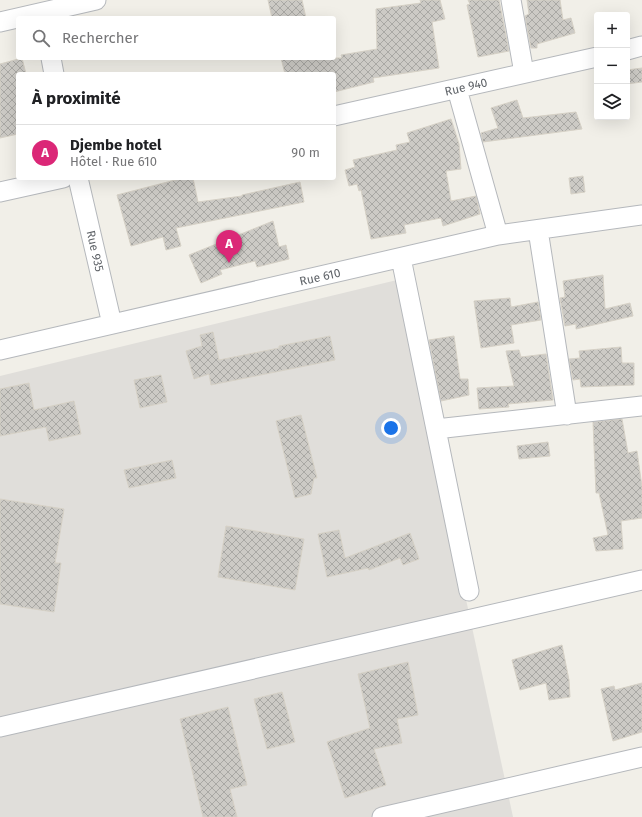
<!DOCTYPE html>
<html lang="fr">
<meta charset="utf-8">
<style>
body{margin:0;font-family:"Fira Sans",sans-serif;background:#f6f6f6;color:#202124}
.controls{position:absolute;right:12px;top:12px;display:grid;overflow:hidden;border-radius:4px;box-shadow:0 4px 16px #0002}
.controls button{width:36px;height:36px;display:grid;place-items:center;padding:0;border:0;border-bottom:1px solid #e0e0e0;background:#fff;color:#202124;font:20px sans-serif}
.you{position:absolute;left:391px;top:428px;width:14px;height:14px;margin:-10px;border:3px solid #fff;border-radius:50%;background:#1a73e8;box-shadow:0 0 0 6px #1a73e833}
.badge{display:grid;place-items:center;width:26px;height:26px;border-radius:50%;background:#db2777;color:#fff;font-size:13px;font-weight:700}
.pin{position:absolute;translate:-50% -33px;filter:drop-shadow(0 1px 2px #0008)}
.pin::after{content:'';position:absolute;top:21px;width:14px;height:12px;background:inherit;clip-path:polygon(0 0,100% 0,50% 100%)}
.list{margin:0;padding:0;list-style:none}
h2{display:flex;justify-content:space-between;align-items:center;height:52px;margin:0;padding:0 16px;font-size:17px}
h2 small{font-size:13px;font-weight:400;color:#757577}
.list li{display:grid;grid-template-columns:26px 1fr auto;gap:12px;align-items:center;box-sizing:border-box;height:56px;padding:0 16px;border-top:1px solid #e0e0e0}
.list b{display:block;font-size:15px;white-space:nowrap}
.list p{margin:0;font-size:13px;white-space:nowrap;color:#757577}
.list em{font-size:13px;font-style:normal;color:#757577}
.icon{flex:none;width:22px;height:22px;fill:none;stroke:currentColor;stroke-width:2;stroke-linecap:round;stroke-linejoin:round}
.map{position:relative;flex:none;width:642px;height:817px;overflow:hidden}
.search{position:absolute;background:#fff;box-shadow:0 4px 16px #0002;left:16px;top:16px;width:320px;height:44px;display:flex;align-items:center;gap:10px;box-sizing:border-box;padding:0 14px;border-radius:4px;color:#757577;font-size:15px}
.panel{position:absolute;background:#fff;box-shadow:0 4px 16px #0002;left:16px;top:72px;width:320px;height:108px;border-radius:4px}
.map>svg:first-child{display:block}
.industrial{fill:#e0deda}
.building{fill:url(#building-cross-hatch);stroke:#d6d1c6}
.lines{fill:none;stroke-linecap:round;stroke-linejoin:round}
.minor-casing{stroke:#b5b8bc;stroke-width:21}
.minor{stroke:#fff;stroke-width:19}
.labels{text-anchor:middle;dominant-baseline:central;stroke-width:3;stroke-linejoin:round;paint-order:stroke}
.street-label{font-size:12px;fill:#5f6368;stroke:#fff}
</style>
<div class="map">
<svg width="642" height="817" viewBox="0 0 642 817">
<defs>
<pattern id="building-cross-hatch" width="8" height="8" patternUnits="userSpaceOnUse"><rect width="8" height="8" fill="#cccac5"/><path d="M0 0l8 8M0 8l8-8" fill="none" stroke="#a9a8a4"/></pattern>
</defs>
<rect width="100%" height="100%" fill="#f1efe8"/>
<path class="industrial" d="M 397,280 L 513,817 L 0,817 L 0,376 Z"/>
<path class="building" d="M 268,0 L 302,0 L 306,18 L 272,18 Z
M 420,0 L 440,0 L 445,19 L 432,22 L 439,68 L 373,78 L 374,82 L 334,92 L 334,74 L 285,74 L 281,58 L 342,58 L 341,55 L 377,49 L 376,9 L 421,3 Z
M 468,0 L 499,0 L 509,51 L 478,57 L 467,5 L 470,4 Z
M 527,0 L 560,0 L 563,20 L 571,18 L 575,33 L 537,44 L 537,48 L 531,48 L 525,16 L 529,14 Z
M 22,58 L 26,74 L 18,74 L 18,134 L 0,138 L 0,64 Z
M 642,68 L 642,82 L 627,84 L 627,70 Z
M 517,100 L 523,118 L 576,112 L 582,129 L 483,142 L 481,133 L 498,128 L 491,108 Z
M 451,119 L 459,144 L 461,169 L 446,171 L 451,201 L 476,196 L 480,214 L 443,226 L 441,218 L 404,225 L 406,233 L 371,239 L 361,190 L 359,191 L 357,184 L 349,186 L 345,170 L 355,167 L 353,160 L 397,150 L 396,145 L 410,142 L 407,133 Z
M 583,176 L 585,192 L 571,194 L 569,178 Z
M 183,178 L 193,178 L 198,202 L 242,196 L 242,195 L 300,182 L 304,202 L 176,228 L 181,246 L 166,250 L 163,237 L 131,246 L 117,195 Z
M 273,221 L 279,247 L 286,245 L 289,259 L 257,267 L 255,261 L 220,270 L 222,274 L 201,283 L 189,255 Z
M 603,275 L 605,309 L 630,303 L 633,316 L 576,329 L 576,324 L 565,326 L 560,298 L 565,297 L 563,281 Z
M 510,298 L 511,307 L 538,302 L 541,320 L 511,325 L 514,343 L 481,348 L 474,301 Z
M 213,332 L 219,360 L 279,348 L 279,346 L 330,336 L 335,360 L 211,385 L 209,374 L 194,379 L 186,351 L 202,346 L 200,335 Z
M 454,336 L 460,379 L 468,379 L 469,395 L 441,401 L 429,340 Z
M 621,347 L 622,363 L 634,363 L 634,385 L 581,387 L 580,379 L 573,380 L 569,359 L 580,358 L 579,351 Z
M 519,350 L 521,357 L 546,354 L 553,400 L 508,404 L 509,407 L 479,409 L 477,388 L 514,386 L 506,351 Z
M 161,375 L 167,402 L 140,408 L 134,380 Z
M 29,383 L 34,410 L 74,401 L 81,434 L 49,441 L 46,427 L 0,436 L 0,389 Z
M 301,415 L 317,478 L 314,478 L 311,494 L 295,498 L 276,421 Z
M 622,419 L 628,453 L 637,451 L 642,487 L 642,518 L 621,521 L 623,549 L 596,551 L 593,538 L 608,535 L 599,493 L 596,493 L 593,422 Z
M 548,442 L 550,456 L 519,459 L 517,446 Z
M 172,460 L 176,478 L 129,488 L 124,470 Z
M 0,499 L 64,509 L 55,563 L 61,563 L 54,612 L 0,604 Z
M 226,526 L 304,539 L 295,590 L 218,577 Z
M 339,530 L 345,558 L 410,533 L 419,559 L 403,565 L 400,558 L 369,570 L 368,568 L 327,577 L 318,534 Z
M 562,645 L 569,680 L 570,697 L 549,700 L 546,683 L 520,690 L 512,660 Z
M 408,662 L 418,715 L 397,719 L 402,743 L 374,749 L 386,785 L 345,798 L 327,742 L 370,728 L 358,674 Z
M 642,683 L 642,732 L 613,741 L 601,689 L 614,686 L 615,690 Z
M 282,692 L 295,742 L 267,749 L 254,699 Z
M 228,707 L 247,785 L 230,789 L 237,817 L 203,817 L 180,719 Z"/>
<g class="lines">
<defs>
<path id="minor" d="M 511,0 L 524,73
M 0,22 L 96,0
M 627,50 L 642,46
M 51,58 L 54,74
M 457,89 L 498,235
M 334,116 L 597,57
M 78,178 L 112,324
M 0,192 L 63,178
M 538,230 L 567,415
M 401,258 L 469,591
M 0,350 L 498,235 L 642,215
M 436,429 L 642,406
M 0,727 L 642,580
M 382,817 L 642,757"/>
</defs>
<use href="#minor" class="minor-casing"/>
<use href="#minor" class="minor"/>
</g>
<g class="labels">
<g class="street-label">
<text transform="translate(466 87) rotate(-13)">Rue 940</text>
<text transform="translate(95 251) rotate(77)">Rue 935</text>
<text transform="translate(320 277) rotate(-13)">Rue 610</text>
</g>
</g>
</svg>
<div class="controls">
<button>+</button>
<button>−</button>
<button><svg class="icon" aria-label="layers" viewBox="0 0 24 24"><path d="M12 4l9 5-9 5-9-5zM3 14l9 5 9-5"/></svg></button>
</div>
<div class="you"></div>
<div class="pin badge" style="left:229px;top:263px">A</div>
<div class="search"><svg class="icon" aria-label="search" viewBox="0 0 24 24"><circle cx="10" cy="10" r="6"/><path d="M15 15l6 6"/></svg>Rechercher</div>
<section class="panel">
<h2>À proximité<small></small></h2>
<ul class="list">
<li><span class="badge">A</span><div><b>Djembe hotel</b><p>Hôtel · Rue 610</p></div><em>90 m</em></li>
</ul>
</section>
</div>
